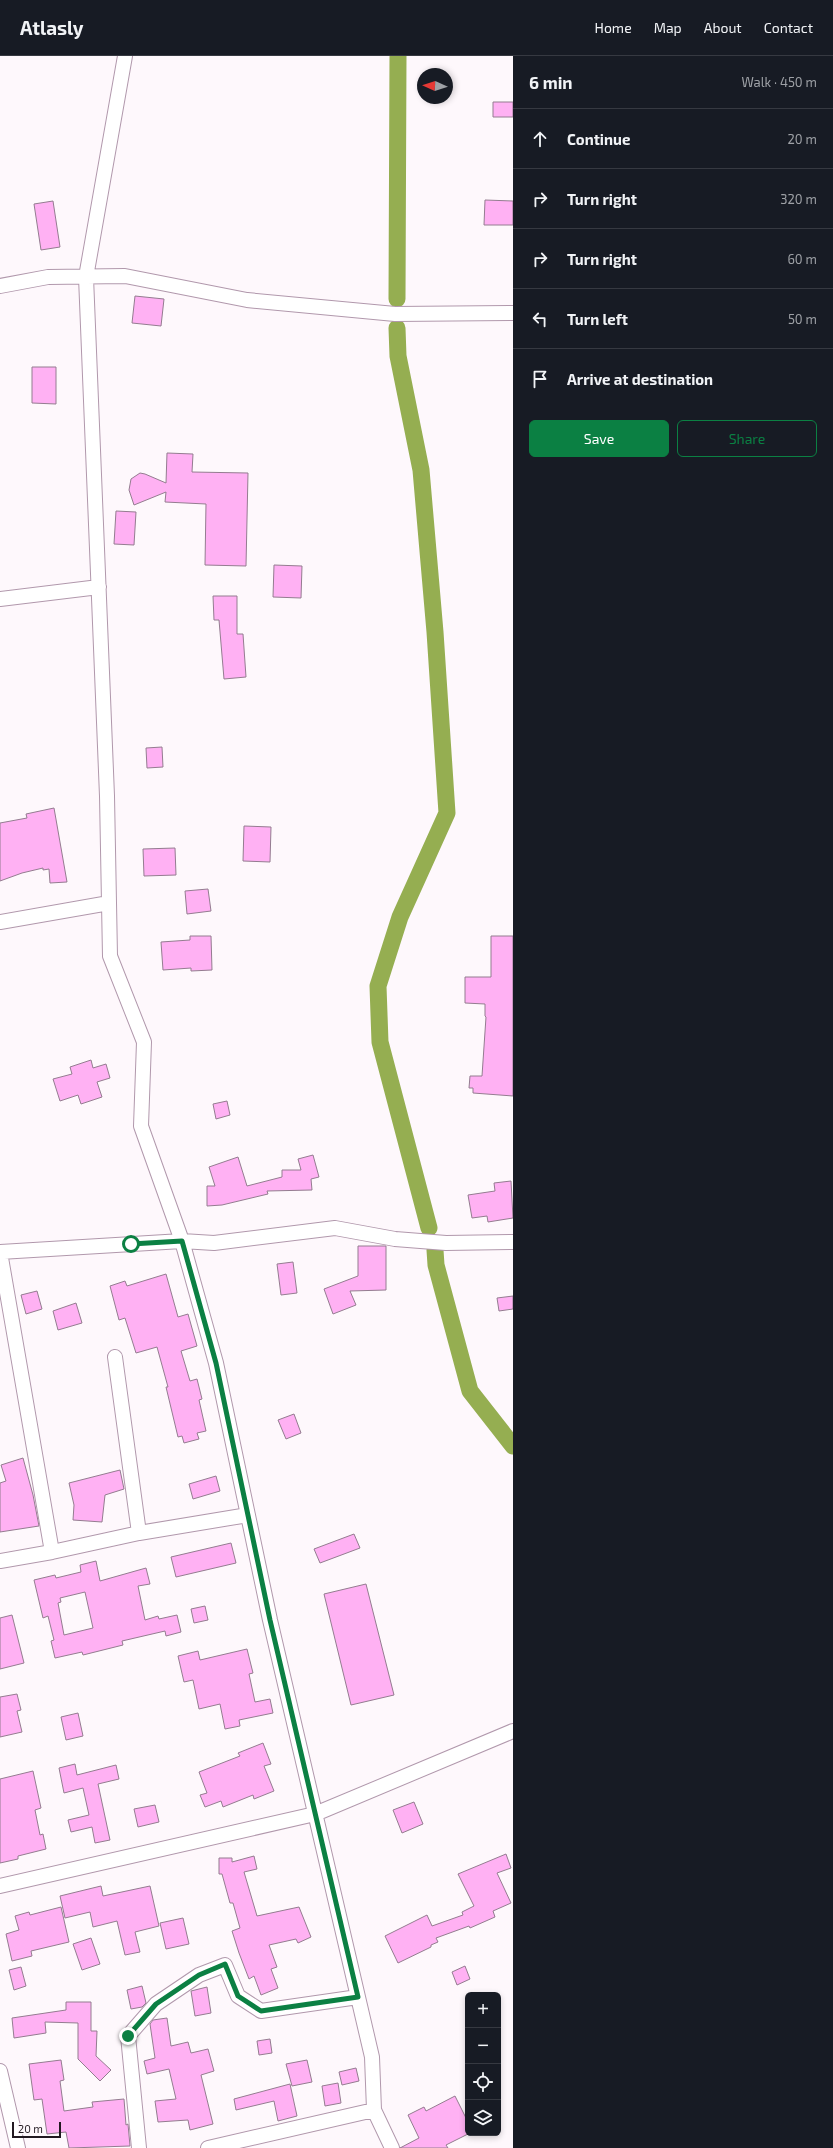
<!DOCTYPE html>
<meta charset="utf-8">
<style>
body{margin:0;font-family:"Exo 2",sans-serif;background:#242831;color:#f1f3f6}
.controls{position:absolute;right:12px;bottom:12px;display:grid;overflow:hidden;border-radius:6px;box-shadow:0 2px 6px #0003}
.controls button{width:36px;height:36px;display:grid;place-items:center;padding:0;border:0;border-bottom:1px solid #363941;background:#171b24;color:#f1f3f6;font:20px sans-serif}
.compass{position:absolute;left:417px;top:12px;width:36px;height:36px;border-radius:50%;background:#171b24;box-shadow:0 2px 6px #0003;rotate:273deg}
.scale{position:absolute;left:12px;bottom:10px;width:49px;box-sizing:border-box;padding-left:4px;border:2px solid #221921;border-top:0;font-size:11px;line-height:14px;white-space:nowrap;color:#221921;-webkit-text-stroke:3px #fef8fc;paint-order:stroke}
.stop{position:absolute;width:12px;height:12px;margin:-9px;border:3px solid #0b8043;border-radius:50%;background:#fff}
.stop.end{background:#0b8043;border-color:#fff;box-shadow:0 1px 4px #0008}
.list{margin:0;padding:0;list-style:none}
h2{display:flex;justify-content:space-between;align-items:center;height:52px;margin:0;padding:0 16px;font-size:17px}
h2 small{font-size:13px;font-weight:400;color:#9ea1a6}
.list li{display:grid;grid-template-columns:26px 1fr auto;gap:12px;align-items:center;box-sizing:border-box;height:60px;padding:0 16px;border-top:1px solid #363941}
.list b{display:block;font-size:15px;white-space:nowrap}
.list em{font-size:13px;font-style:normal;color:#9ea1a6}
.actions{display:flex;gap:8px;padding:12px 16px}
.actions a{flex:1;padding:9px 0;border:1px solid #0b8043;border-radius:6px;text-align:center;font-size:14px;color:#0b8043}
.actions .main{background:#0b8043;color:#fff}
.icon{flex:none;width:22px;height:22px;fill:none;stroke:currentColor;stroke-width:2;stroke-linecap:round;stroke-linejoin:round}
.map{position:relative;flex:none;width:513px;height:2092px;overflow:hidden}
header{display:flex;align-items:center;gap:24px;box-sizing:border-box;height:56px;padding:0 20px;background:#171b24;border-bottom:1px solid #363941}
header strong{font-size:19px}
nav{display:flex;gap:22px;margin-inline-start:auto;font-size:14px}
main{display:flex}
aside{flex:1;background:#171b24}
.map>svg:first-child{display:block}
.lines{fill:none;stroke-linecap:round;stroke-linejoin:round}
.canal{stroke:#95ae51;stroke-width:17}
.building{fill:#ffb1f3;stroke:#947c90;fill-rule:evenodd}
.street-casing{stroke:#b198ac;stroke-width:16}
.street{stroke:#fff;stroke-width:14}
.route{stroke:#0b8043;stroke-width:5}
</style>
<header>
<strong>Atlasly</strong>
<nav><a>Home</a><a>Map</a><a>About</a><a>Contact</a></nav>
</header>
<main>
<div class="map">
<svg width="513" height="2092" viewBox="0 0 513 2092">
<rect width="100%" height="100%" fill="#fef8fc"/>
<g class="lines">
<path class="canal" d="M 397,243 L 398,0
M 397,272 L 398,300 L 421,414 L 435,576 L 447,757 L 400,861 L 378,930 L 380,986 L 429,1172
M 435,1194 L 436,1209 L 470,1335 L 513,1390"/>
</g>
<path class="building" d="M 493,46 L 513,46 L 513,61 L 493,61 Z
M 485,144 L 513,145 L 513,169 L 484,169 Z
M 53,145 L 60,191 L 41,194 L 34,148 Z
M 135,240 L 164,243 L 161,270 L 132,267 Z
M 32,311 L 56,311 L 56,348 L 32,347 Z
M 167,397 L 193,398 L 192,416 L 248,417 L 246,510 L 205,509 L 206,448 L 165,446 L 166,436 L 134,449 L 129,434 L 131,423 L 140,417 L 145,418 L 166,427 Z
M 116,455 L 136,456 L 134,489 L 114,488 Z
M 274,509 L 302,510 L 301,542 L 273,541 Z
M 213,540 L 237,540 L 237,578 L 243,578 L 246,621 L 224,623 L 219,564 L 214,564 Z
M 162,691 L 163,711 L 147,712 L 146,692 Z
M 54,752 L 67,826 L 50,827 L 49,813 L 43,814 L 43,812 L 22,817 L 0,825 L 0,767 L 27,762 L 26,758 Z
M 244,770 L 271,771 L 270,806 L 243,805 Z
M 175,792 L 176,819 L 144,820 L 143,793 Z
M 208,833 L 211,855 L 187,858 L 185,835 Z
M 190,880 L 211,880 L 212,914 L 191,915 L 191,912 L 163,914 L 161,886 L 190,884 Z
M 491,880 L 513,880 L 513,1040 L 473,1037 L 473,1032 L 469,1032 L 470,1020 L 482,1020 L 486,961 L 485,960 L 485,948 L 465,947 L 465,921 L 491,921 Z
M 91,1004 L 93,1012 L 106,1008 L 110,1022 L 97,1026 L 102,1041 L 81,1048 L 78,1039 L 60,1045 L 53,1023 L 72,1018 L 70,1011 Z
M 227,1045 L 230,1059 L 216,1063 L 213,1048 Z
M 313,1099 L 319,1121 L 311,1123 L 312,1134 L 267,1135 L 268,1138 L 222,1149 L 207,1150 L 207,1130 L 215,1130 L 209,1111 L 238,1101 L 247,1130 L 282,1121 L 282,1114 L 301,1114 L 298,1103 Z
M 511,1125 L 513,1162 L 488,1166 L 487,1160 L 472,1162 L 468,1139 L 495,1135 L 494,1127 Z
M 358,1190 L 386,1190 L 386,1234 L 350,1235 L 356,1249 L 333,1258 L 324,1233 L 358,1220 Z
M 293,1206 L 297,1237 L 281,1239 L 277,1208 Z
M 166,1218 L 178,1261 L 188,1258 L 197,1290 L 181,1295 L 190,1325 L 197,1323 L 202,1343 L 199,1344 L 206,1375 L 197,1377 L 199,1383 L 184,1387 L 182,1380 L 178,1381 L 166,1331 L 168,1331 L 157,1291 L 136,1297 L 125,1262 L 119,1264 L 110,1230 L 125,1225 L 127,1230 Z
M 37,1235 L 42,1253 L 26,1258 L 21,1239 Z
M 513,1240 L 513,1253 L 499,1255 L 497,1242 Z
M 76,1247 L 82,1267 L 58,1274 L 53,1255 Z
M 294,1358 L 301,1377 L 286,1383 L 278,1364 Z
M 23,1402 L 33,1439 L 39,1470 L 0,1476 L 0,1427 L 6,1425 L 1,1409 Z
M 120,1414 L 124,1433 L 105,1439 L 102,1466 L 73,1464 L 74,1449 L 69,1427 Z
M 216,1420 L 220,1435 L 193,1443 L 189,1428 Z
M 354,1478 L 360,1492 L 320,1507 L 314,1493 Z
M 231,1487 L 236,1507 L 176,1521 L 171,1501 Z
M 96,1505 L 100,1525 L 146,1512 L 150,1528 L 138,1530 L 145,1564 L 158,1560 L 159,1563 L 177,1559 L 181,1576 L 166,1580 L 165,1575 L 122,1585 L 123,1589 L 83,1599 L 82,1596 L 55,1602 L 51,1585 L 54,1584 L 48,1560 L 43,1562 L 34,1524 L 55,1519 L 56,1522 L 81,1516 L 80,1509 ZM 85,1536 L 93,1572 L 64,1579 L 58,1547 L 61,1546 L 60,1542 Z
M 366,1528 L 394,1639 L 351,1649 L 324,1538 Z
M 205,1550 L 208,1564 L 194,1567 L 191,1553 Z
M 12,1559 L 24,1607 L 0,1613 L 0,1562 Z
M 247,1593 L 253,1617 L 249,1618 L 255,1646 L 270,1643 L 273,1657 L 239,1664 L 240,1670 L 225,1673 L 220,1648 L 199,1653 L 193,1624 L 184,1626 L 178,1600 L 198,1595 L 200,1604 Z
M 17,1638 L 21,1654 L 17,1655 L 22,1676 L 0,1681 L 0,1641 Z
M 78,1657 L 83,1680 L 66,1684 L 61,1661 Z
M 263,1687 L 271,1708 L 264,1710 L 274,1735 L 254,1743 L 253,1739 L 223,1751 L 221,1745 L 205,1751 L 200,1739 L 207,1737 L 199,1716 L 240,1700 L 238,1697 Z
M 75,1708 L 77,1719 L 116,1709 L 119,1723 L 98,1728 L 110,1784 L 95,1787 L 92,1771 L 71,1776 L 68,1764 L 89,1759 L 83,1732 L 64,1737 L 59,1712 Z
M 33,1715 L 41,1752 L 35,1754 L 40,1779 L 43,1778 L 46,1793 L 18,1800 L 18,1803 L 0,1807 L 0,1723 Z
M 414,1746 L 423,1768 L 402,1777 L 393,1754 Z
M 155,1749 L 159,1766 L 138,1771 L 134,1753 Z
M 506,1798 L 511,1812 L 497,1817 L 511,1847 L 493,1855 L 495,1861 L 470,1872 L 469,1870 L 436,1882 L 438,1886 L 431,1889 L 431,1891 L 398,1907 L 385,1880 L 427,1859 L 432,1870 L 463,1859 L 462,1856 L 474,1850 L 458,1818 Z
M 254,1800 L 257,1813 L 244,1816 L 257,1860 L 299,1851 L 311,1881 L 298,1887 L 296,1883 L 269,1889 L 277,1911 L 271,1913 L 278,1932 L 261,1939 L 254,1920 L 249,1923 L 239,1897 L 232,1875 L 240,1872 L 233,1847 L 230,1847 L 222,1818 L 219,1818 L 219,1802 L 232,1802 L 232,1806 Z
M 101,1830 L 103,1840 L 150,1830 L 159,1870 L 135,1876 L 140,1896 L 125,1899 L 117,1865 L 93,1871 L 90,1856 L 65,1862 L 60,1840 Z
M 61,1851 L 69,1886 L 31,1895 L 32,1900 L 12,1905 L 6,1878 L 19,1874 L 15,1860 L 29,1856 L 30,1859 Z
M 183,1862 L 189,1888 L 166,1893 L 160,1867 Z
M 91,1882 L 100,1908 L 82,1914 L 73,1888 Z
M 465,1910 L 470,1923 L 457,1929 L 452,1916 Z
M 21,1911 L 26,1930 L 14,1934 L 9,1914 Z
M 142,1930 L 146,1947 L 142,1951 L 131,1953 L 127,1934 Z
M 207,1931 L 211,1957 L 195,1960 L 191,1935 Z
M 66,1946 L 91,1946 L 91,1975 L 97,1975 L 96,2000 L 111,2014 L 100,2025 L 78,2003 L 78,1967 L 45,1966 L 46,1977 L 14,1982 L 12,1962 L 66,1954 Z
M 167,1962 L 171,1990 L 188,1986 L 191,1997 L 208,1993 L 214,2015 L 201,2019 L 213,2068 L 190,2074 L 188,2064 L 158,2066 L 155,2045 L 176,2043 L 169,2013 L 147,2018 L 144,2005 L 155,2002 L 150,1968 L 153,1964 Z
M 270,1983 L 272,1997 L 259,1999 L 257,1985 Z
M 61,2004 L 64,2024 L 60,2025 L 64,2055 L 93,2051 L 92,2046 L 124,2043 L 126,2069 L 128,2068 L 130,2090 L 69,2092 L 66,2076 L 47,2078 L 42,2043 L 34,2044 L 29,2008 Z
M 307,2004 L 312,2026 L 292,2030 L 286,2008 Z
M 356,2012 L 359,2025 L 342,2029 L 339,2016 Z
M 338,2027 L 341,2047 L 325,2050 L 322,2030 Z
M 290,2028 L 297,2060 L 278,2065 L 274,2045 L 236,2054 L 234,2043 Z
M 455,2040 L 468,2066 L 468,2078 L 446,2089 L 448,2092 L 400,2092 L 419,2082 L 408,2059 L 424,2051 L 426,2055 Z"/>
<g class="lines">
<defs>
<path id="street" d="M 125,0 L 86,221 L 107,740 L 110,900 L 144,986 L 141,1070 L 182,1185 L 216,1307 L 270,1564 L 372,2001 L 374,2054 L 392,2092
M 0,230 L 48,221 L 125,220 L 247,244 L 395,258 L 513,257
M 0,543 L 99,531
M 0,866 L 109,847
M 0,1196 L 182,1185 L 214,1187 L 335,1172 L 395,1183 L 446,1187 L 513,1186
M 0,1196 L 52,1496
M 115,1301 L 139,1477
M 0,1505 L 52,1496 L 139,1477 L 248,1459
M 0,1830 L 315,1758 L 513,1675
M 0,2015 L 18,2092
M 139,2092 L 128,1980 L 156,1948 L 199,1919 L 225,1909 L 238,1940 L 261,1955 L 358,1941
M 208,2092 L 374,2054"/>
</defs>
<use href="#street" class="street-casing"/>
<use href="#street" class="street"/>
</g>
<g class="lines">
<path class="route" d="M 128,1980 L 156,1948 L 199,1919 L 225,1908 L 238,1940 L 261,1955 L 358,1941 L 270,1564 L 216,1307 L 182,1185 L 131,1188"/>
</g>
</svg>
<div class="controls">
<button>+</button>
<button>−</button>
<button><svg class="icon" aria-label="locate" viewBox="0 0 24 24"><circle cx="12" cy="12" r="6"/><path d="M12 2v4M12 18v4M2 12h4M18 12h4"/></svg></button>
<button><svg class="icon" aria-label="layers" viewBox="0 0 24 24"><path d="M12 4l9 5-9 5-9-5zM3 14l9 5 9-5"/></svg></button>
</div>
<svg class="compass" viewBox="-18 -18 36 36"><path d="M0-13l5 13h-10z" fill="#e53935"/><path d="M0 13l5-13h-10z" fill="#9ea1a6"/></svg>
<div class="scale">20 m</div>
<div class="stop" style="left:131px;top:1188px"></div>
<div class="stop end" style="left:128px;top:1980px"></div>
</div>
<aside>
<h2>6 min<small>Walk · 450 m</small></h2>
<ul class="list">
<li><svg class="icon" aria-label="ahead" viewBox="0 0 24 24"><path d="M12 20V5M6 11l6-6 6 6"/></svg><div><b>Continue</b></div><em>20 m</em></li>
<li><svg class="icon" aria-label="right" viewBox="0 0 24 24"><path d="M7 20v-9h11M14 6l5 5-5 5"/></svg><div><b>Turn right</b></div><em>320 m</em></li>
<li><svg class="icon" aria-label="right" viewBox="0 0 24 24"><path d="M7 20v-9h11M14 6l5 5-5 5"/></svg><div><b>Turn right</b></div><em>60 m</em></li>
<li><svg class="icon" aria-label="left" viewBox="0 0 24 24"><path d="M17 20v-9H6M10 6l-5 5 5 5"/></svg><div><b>Turn left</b></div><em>50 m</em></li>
<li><svg class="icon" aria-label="arrive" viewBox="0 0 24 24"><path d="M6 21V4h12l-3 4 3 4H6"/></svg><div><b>Arrive at destination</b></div></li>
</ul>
<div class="actions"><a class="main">Save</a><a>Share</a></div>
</aside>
</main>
